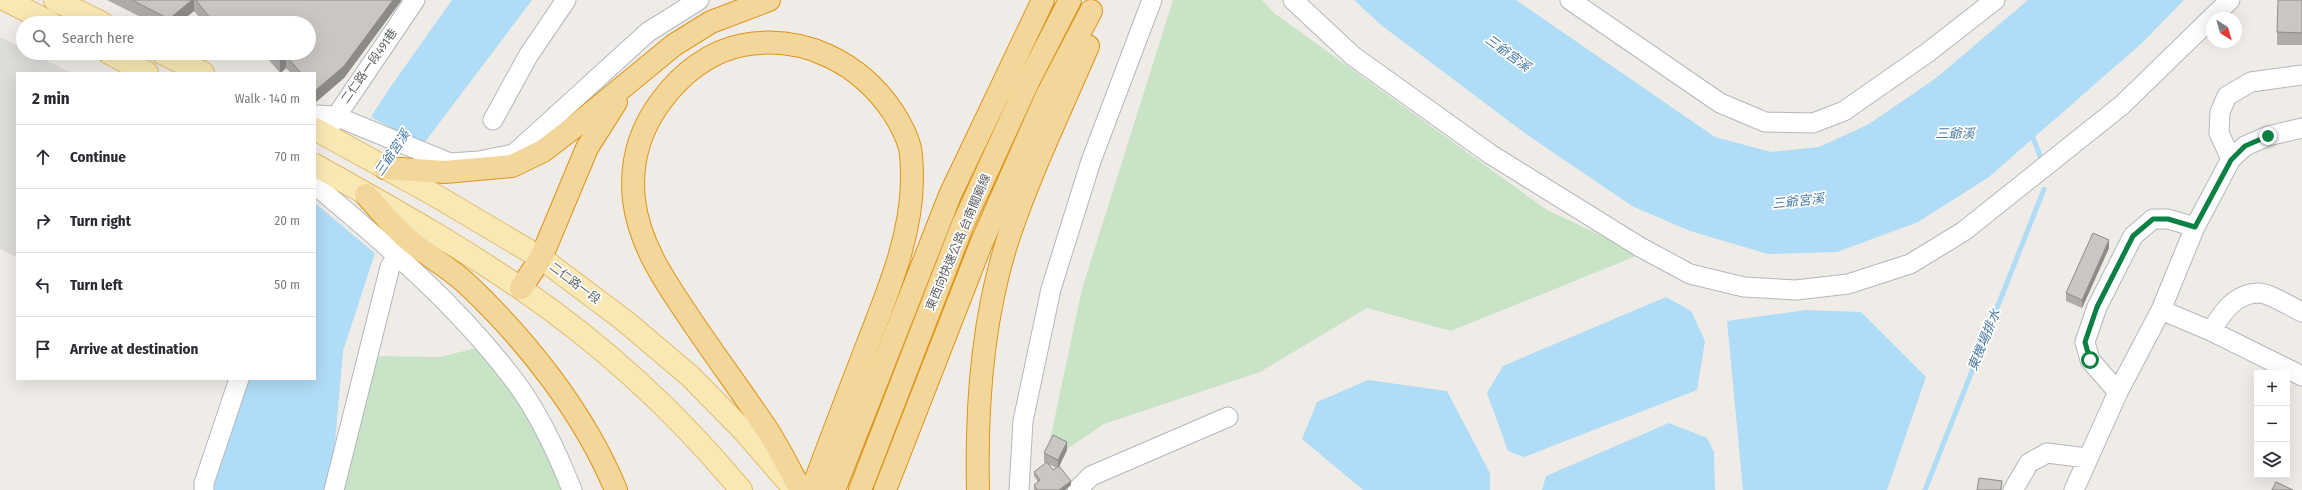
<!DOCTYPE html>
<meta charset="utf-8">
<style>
body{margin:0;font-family:"Fira Sans Condensed","Noto Sans TC",sans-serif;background:#f7f7f7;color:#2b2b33}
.controls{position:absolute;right:12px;bottom:12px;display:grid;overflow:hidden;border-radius:0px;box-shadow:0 4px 16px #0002}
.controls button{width:36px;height:36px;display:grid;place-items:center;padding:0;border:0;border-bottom:1px solid #e1e1e2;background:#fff;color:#2b2b33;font:20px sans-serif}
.compass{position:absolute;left:2206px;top:12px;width:36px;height:36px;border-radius:50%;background:#fff;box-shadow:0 4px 16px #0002;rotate:143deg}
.stop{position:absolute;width:12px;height:12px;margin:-9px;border:3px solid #0b8043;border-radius:50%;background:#fff}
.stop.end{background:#0b8043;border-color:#fff;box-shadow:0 1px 4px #0008}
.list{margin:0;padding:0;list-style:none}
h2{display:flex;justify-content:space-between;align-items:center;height:52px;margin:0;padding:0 16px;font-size:17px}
h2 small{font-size:13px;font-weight:400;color:#7c7c81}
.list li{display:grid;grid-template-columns:26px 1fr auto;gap:12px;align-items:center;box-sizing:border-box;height:64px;padding:0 16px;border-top:1px solid #e1e1e2}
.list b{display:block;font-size:15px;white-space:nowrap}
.list em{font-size:13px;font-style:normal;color:#7c7c81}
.icon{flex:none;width:22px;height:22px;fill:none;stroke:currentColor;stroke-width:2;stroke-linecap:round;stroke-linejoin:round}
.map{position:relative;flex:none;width:2302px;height:490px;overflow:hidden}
.search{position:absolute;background:#fff;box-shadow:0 4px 16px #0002;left:16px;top:16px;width:300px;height:44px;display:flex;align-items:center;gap:10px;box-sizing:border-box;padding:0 14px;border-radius:22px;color:#7c7c81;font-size:15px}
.panel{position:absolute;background:#fff;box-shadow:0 4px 16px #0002;left:16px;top:72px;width:300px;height:308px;border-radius:0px}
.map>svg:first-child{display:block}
.industrial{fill:#dedcd9}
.green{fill:#c8e3c6}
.water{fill:#afdcf6}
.pier{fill:#efece7}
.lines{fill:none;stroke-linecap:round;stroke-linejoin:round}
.stream{stroke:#afdcf6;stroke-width:5}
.minor-casing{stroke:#b4b7ba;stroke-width:21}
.major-casing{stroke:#e3ba6b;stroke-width:24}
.highway-casing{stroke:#de9418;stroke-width:24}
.minor{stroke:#fff;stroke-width:19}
.major{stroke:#f7e8b4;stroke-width:22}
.highway{stroke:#f2d69a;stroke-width:22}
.wall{fill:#aeaba8;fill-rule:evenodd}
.shaded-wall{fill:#8d8b88}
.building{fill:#cac7c3;stroke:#8d8b88}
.route{stroke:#0b8043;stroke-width:5}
.labels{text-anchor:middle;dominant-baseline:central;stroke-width:3.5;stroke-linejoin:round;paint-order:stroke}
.street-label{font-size:12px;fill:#5e6265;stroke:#fff}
.water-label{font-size:13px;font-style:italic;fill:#49799f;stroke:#fff}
</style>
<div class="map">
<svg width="2302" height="490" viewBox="0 0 2302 490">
<rect width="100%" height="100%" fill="#efece7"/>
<path class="industrial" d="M 0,37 L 23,48 L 23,53 L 32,53 L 71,73 L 17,73 L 17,257 L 0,249 Z"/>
<path class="green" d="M 1173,0 L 1262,0 L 1274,13 L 1547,210 L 1641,254 L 1451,331 L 1367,308 L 1260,372 L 1104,424 L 1045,464 L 1082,289 Z
M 476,348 L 498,373 L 535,428 L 564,490 L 334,490 L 368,356 L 440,357 Z"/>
<path class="water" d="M 452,0 L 532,0 L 425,142 L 377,247 L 343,351 L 334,454 L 325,490 L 211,490 L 247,379 L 315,379 L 315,203 L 389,89 Z
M 1354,0 L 1516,0 L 1715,137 L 1771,152 L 1819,147 L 1869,124 L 1936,78 L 2028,0 L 2184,0 L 2142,43 L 1989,177 L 1918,222 L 1837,252 L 1768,254 L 1690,231 L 1632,206 L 1526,134 L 1381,25 Z
M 1666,297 L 1691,311 L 1705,341 L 1697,390 L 1524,457 L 1508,451 L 1487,393 L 1503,366 Z
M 1806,310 L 1861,312 L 1926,377 L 1887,490 L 1743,490 L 1727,321 Z
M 1368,380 L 1447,391 L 1490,473 L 1490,490 L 1363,490 L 1302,439 L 1317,402 Z
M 1669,423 L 1707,438 L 1714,452 L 1715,490 L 1542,490 L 1546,476 Z"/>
<path class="pier" d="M 369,116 L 425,146 L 377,255 L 315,203 L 315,199 Z"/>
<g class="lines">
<path class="stream" d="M 2031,133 L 2041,158
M 1925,490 L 2044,189"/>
<defs>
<path id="minor" d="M 1293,0 L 1353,56 L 1490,154 L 1640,247 L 1690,274 L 1744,287 L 1796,290 L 1848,284 L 1910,264 L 1964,231 L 2122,105 L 2230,0
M 1570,0 L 1720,103 L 1765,122 L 1813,123 L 1844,111 L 1927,53 L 1995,0
M 315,115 L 335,116 L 450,163 L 479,161 L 514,154 L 648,32 L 699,0
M 493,120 L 528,56 L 566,0
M 329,127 L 415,0
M 2231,159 L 2219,133 L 2220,112 L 2227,96 L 2251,82 L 2302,75
M 315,185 C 387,245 457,305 514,380 C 539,413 557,452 572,490
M 2161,310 L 2211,331 L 2302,376
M 2211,331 C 2222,313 2235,293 2259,293 C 2269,293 2293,308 2302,312
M 2118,392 L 2090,360 L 2085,342 L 2097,307 L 2133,236 L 2153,219 L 2168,219 L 2195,227
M 204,490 L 204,483 L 239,379
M 334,490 L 390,267 L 398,254
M 1019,490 L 1023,421 L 1051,289 L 1091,161 L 1152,0
M 1077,490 L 1091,476 L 1228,417
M 2013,490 L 2029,463 L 2047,453 L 2087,458
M 2074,490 L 2118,392 L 2161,310 L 2195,227 L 2231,159 L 2245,146 L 2268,136 L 2302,128"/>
<path id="major" d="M 6,0 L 51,23
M 55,0 L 102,23
M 109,53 L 147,73
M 162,53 L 203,73
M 315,129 L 433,194 L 541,258 L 625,321 L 690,376 L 744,431 L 795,490
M 315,165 C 384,204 455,243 520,288 C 602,344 678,414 741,490"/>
<path id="highway" d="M 385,168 L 445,172 L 512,166 L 543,151 L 573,128 L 674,45 L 711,22 L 769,0
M 366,195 C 380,210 394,228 410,241 C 428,256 450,268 468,285 C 528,342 584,413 616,490
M 521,288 L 541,258 L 587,148 L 616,102
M 801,490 C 788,467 777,443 762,422 C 737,385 710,349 685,311 C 662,277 639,242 634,200 C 630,163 639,130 662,100 C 681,74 710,51 743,45 C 804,34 860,63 893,112 C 900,123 907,136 910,148 C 912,158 912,171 912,181 C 911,238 888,291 868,343 C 849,392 830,441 812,490
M 834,490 L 950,195 L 1043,0
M 860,490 L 963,224 L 1028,82 L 1070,0
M 885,490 L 981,244 L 1047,95 L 1091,11
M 978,490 C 976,406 982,317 1009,236 C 1031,171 1061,109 1088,46"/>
</defs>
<use href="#minor" class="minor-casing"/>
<use href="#major" class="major-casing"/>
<use href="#highway" class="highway-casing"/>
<use href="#minor" class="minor"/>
<use href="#major" class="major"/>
<use href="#highway" class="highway"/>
</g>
<path class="wall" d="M 107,0 L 401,0 L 401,1 L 344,78 L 316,102 L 315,102 L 315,73 L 291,73 L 286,68 L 281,73 L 280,73 L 263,53 L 309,53 L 309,23 L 204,23 L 194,11 L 179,23 L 153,23 Z
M 2302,0 L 2302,45 L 2277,45 L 2277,32 Z
M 2109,248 L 2082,308 L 2066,301 L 2066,293 Z
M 1067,450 L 1059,466 L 1071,485 L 1065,490 L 1034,490 L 1034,485 L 1038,482 L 1034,476 L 1034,472 L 1046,463 L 1044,462 L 1044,453 ZM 1049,464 L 1056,468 L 1053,470 Z"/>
<path class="shaded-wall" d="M 192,0 L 194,0 L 194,11 L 179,23 L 169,23 L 169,19 Z
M 393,0 L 401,0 L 401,1 L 344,78 L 316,102 L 316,90 Z
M 286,56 L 286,68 L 280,73 L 280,61 Z
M 2109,240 L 2109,248 L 2082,308 L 2082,300 Z
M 1067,442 L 1067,450 L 1058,469 L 1058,460 Z
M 1071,481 L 1071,485 L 1065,490 L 1059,490 Z"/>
<path class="building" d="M 132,0 L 192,0 L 169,19 Z
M 196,0 L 393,0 L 344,66 L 316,90 L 315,89 L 315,73 L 301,73 L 286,56 L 280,61 L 273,53 L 309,53 L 309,23 L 248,23 L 246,21 L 243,23 L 214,23 Z
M 2278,0 L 2302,0 L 2302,33 L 2277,32 Z
M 2093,233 L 2109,240 L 2082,300 L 2066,293 Z
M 1053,435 L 1067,442 L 1058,460 L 1044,453 Z
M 1047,462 L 1053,470 L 1059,466 L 1071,481 L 1059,490 L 1037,490 L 1034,485 L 1040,480 L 1034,472 Z
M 1979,478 L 2002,481 L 2001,490 L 1977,490 Z
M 2276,482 L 2293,490 L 2272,490 Z"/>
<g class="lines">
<path class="route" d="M 2090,360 L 2085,342 L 2097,307 L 2133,236 L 2153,219 L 2168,219 L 2195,227 L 2231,160 L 2245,146 L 2268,136"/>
</g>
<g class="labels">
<g class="street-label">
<text transform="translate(369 66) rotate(-55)">二仁路一段491巷</text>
<text transform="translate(958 242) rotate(-67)">東西向快速公路 台南關廟線</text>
<text transform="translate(575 283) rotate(37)">二仁路一段</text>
</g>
<g class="water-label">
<text transform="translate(1508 53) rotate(36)">三爺宮溪</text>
<text x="1955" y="133">三爺溪</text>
<text transform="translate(392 153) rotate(-56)">三爺宮溪</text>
<text transform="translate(1798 201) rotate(-6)">三爺宮溪</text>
<text transform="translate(1984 340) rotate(-68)">東機場排水</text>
</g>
</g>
</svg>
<div class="controls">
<button>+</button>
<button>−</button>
<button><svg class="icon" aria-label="layers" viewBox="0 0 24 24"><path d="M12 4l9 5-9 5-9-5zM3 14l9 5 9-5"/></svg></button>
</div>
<svg class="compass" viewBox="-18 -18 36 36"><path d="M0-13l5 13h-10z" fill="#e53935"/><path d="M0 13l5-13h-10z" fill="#7c7c81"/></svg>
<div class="stop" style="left:2090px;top:360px"></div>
<div class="stop end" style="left:2268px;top:136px"></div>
<div class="search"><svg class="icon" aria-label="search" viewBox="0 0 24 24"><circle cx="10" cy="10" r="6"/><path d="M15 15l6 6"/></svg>Search here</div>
<section class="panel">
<h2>2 min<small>Walk · 140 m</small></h2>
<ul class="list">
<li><svg class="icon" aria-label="ahead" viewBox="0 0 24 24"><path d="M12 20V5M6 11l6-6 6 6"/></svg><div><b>Continue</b></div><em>70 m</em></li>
<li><svg class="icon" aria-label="right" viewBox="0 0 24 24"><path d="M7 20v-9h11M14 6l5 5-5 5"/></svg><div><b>Turn right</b></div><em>20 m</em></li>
<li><svg class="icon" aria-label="left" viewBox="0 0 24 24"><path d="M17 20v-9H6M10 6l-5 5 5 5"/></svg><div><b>Turn left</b></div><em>50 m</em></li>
<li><svg class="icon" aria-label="arrive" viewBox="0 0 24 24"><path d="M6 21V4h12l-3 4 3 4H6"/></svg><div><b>Arrive at destination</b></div></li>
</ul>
</section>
</div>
